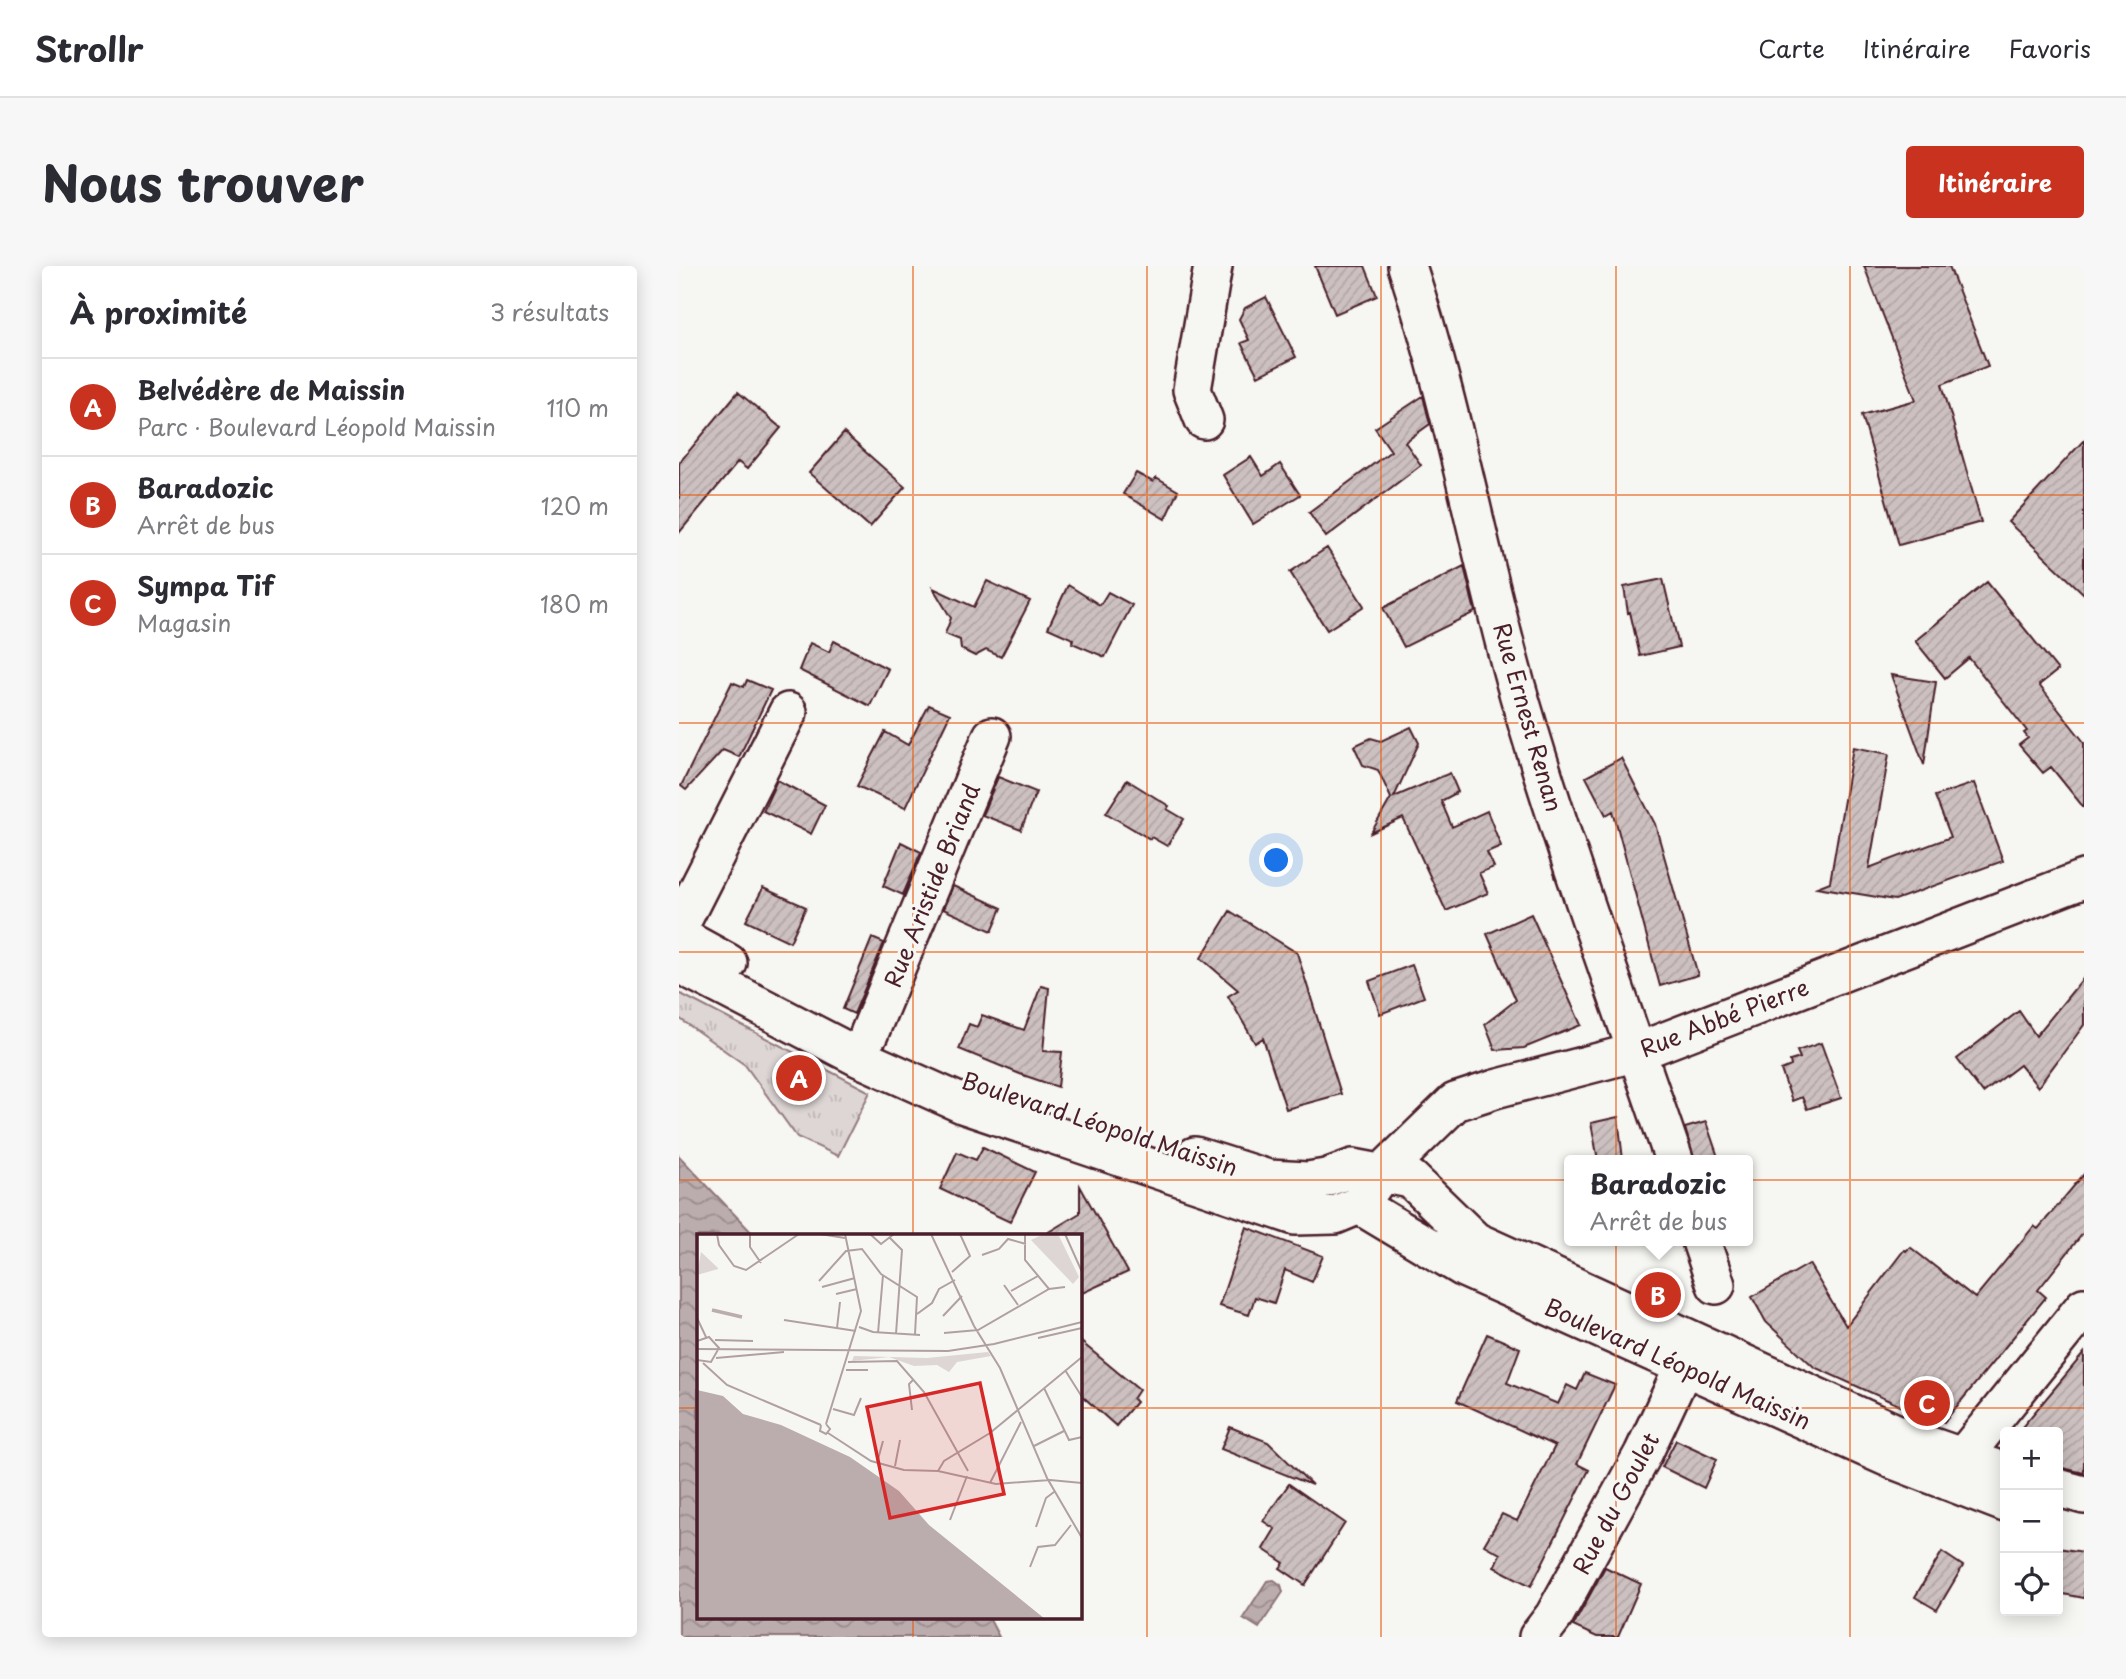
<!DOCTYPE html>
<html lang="fr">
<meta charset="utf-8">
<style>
body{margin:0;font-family:"Playpen Sans",sans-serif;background:#f7f7f7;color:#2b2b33}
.controls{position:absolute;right:21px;bottom:21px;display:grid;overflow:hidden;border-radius:7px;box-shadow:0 4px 18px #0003}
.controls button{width:63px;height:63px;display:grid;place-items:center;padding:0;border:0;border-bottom:2px solid #e1e1e2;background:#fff;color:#2b2b33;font:35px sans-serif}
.you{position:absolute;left:598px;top:595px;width:24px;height:24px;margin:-18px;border:5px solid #fff;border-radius:50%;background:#1a73e8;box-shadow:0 0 0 10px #1a73e833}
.badge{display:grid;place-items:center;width:46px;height:46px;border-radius:50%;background:#c8321e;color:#fff;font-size:23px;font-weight:700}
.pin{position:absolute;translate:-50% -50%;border:4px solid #fff;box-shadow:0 2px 7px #0006}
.popup{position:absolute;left:885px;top:889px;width:189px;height:91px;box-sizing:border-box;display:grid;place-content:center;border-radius:7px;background:#fff;filter:drop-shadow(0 2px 5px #0005);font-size:23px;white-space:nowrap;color:#7c7c81}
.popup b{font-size:26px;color:#2b2b33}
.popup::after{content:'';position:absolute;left:50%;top:100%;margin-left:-14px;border:14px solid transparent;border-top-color:#fff}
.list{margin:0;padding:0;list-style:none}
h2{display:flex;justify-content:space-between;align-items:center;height:91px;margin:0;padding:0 28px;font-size:30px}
h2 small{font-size:23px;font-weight:400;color:#7c7c81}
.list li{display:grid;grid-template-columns:46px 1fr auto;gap:21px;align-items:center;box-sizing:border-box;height:98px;padding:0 28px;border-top:2px solid #e1e1e2}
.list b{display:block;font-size:26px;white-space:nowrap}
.list p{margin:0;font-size:23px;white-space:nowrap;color:#7c7c81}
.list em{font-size:23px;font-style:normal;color:#7c7c81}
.icon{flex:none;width:38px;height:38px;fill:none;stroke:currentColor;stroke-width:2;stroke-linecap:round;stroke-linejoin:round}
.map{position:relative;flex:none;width:1405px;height:1371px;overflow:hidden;border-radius:7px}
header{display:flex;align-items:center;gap:42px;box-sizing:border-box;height:98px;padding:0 35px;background:#fff;border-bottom:2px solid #e1e1e2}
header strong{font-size:33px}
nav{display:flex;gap:38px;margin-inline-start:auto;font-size:24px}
.intro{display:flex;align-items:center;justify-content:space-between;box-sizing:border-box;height:168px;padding:0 42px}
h1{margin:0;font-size:49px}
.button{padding:18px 32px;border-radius:7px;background:#c8321e;color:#fff;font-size:24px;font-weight:700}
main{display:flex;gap:42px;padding:0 42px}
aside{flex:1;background:#fff;border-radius:7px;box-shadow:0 4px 18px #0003}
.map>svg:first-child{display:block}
.park{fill:url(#park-tufts);stroke:#947a80;stroke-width:2}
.water{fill:url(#water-waves);stroke:#8e747a;stroke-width:2}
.building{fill:url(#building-hatch);stroke:#4a1f2b;stroke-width:2}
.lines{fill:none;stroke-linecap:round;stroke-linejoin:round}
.minor-casing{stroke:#4a1f2b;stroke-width:42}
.minor{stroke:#f6f6f2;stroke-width:37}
.grid{fill:none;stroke:#e8590c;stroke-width:2;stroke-opacity:0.55}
.labels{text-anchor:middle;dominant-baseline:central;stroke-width:6;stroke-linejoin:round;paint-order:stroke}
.street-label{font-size:23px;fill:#4a1f2b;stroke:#f6f6f2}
.inset-river{fill:none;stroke:#bbadae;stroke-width:3.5}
.inset-road{fill:none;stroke:#b1a0a2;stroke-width:2}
.view{fill:#d62828;fill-opacity:0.15;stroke:#d62828;stroke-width:3.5}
.inset-edge{fill:none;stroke:#4a1f2b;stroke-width:3.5}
</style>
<header>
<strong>Strollr</strong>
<nav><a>Carte</a><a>Itinéraire</a><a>Favoris</a></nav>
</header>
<div class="intro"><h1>Nous trouver</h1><a class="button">Itinéraire</a></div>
<main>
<aside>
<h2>À proximité<small>3 résultats</small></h2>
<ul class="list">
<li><span class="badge">A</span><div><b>Belvédère de Maissin</b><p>Parc · Boulevard Léopold Maissin</p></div><em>110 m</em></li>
<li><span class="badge">B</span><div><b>Baradozic</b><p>Arrêt de bus</p></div><em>120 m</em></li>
<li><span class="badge">C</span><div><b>Sympa Tif</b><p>Magasin</p></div><em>180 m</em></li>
</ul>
</aside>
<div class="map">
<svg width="1405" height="1371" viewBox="0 0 1405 1371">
<defs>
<pattern id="park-tufts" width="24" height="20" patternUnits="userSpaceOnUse" patternTransform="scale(1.75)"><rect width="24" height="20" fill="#ddd6d5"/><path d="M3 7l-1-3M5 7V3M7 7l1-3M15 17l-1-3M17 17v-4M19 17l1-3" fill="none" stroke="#bfb7b7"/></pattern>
<pattern id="water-waves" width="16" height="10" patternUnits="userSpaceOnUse" patternTransform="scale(1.75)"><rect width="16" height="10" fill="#bbadae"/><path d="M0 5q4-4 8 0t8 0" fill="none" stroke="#9a8c8e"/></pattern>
<pattern id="building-hatch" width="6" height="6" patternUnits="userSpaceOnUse" patternTransform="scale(1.75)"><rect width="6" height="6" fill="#ccc1c0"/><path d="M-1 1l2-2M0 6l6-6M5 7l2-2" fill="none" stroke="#b1a5a5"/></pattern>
</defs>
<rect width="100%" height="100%" fill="#f6f6f2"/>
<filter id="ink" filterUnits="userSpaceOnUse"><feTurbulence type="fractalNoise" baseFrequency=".0143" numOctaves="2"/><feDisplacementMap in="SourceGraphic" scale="14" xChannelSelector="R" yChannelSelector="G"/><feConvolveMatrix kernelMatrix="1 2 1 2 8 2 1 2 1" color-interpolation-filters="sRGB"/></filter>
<g filter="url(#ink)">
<path class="park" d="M 0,727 L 191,826 L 159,890 L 118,871 L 66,799 L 0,752 Z"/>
<path class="water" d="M 0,890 L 76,970 L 19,970 L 19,1352 L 310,1352 L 320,1371 L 0,1371 Z
M 595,1314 L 602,1319 L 604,1326 L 580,1362 L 564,1352 L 588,1315 Z"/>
<path class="building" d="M 636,0 L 686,0 L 698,30 L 656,48 Z
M 1185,0 L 1270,0 L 1309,100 L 1263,118 L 1302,256 L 1220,279 L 1183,149 L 1237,134 Z
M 587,31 L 617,91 L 579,110 L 562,77 L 570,74 L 560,53 L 566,42 Z
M 59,126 L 102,162 L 68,203 L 59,196 L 0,267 L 0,197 Z
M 744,130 L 751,158 L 726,176 L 742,199 L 647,271 L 630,246 L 712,185 L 696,162 Z
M 165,167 L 226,221 L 191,261 L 130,207 Z
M 1405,174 L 1405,328 L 1329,256 Z
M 572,191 L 584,210 L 601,198 L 621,229 L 574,258 L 544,209 Z
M 457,207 L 474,216 L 477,212 L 499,225 L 486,253 L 444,228 Z
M 648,282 L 685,340 L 648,364 L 611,306 Z
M 785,300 L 796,346 L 725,381 L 704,342 Z
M 984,313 L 1000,381 L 961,390 L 951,346 L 949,347 L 945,321 Z
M 308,315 L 351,335 L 322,391 L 307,384 L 296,390 L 282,383 L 281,374 L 266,368 L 272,352 L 254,322 L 295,341 Z
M 1308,316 L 1379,404 L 1360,419 L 1405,476 L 1405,542 L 1372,501 L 1364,507 L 1340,479 L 1349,472 L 1345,467 L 1348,465 L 1290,392 L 1266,412 L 1236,375 Z
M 389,319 L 421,339 L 429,326 L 453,339 L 426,391 L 393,377 L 394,373 L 369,362 Z
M 155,375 L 209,403 L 191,440 L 120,404 L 131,377 L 150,386 Z
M 1212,409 L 1257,416 L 1245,499 Z
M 68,414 L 92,424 L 60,491 L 44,484 L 7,524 L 2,520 L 53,416 L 65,421 Z
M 250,439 L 271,448 L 226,542 L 178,520 L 206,466 L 229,479 Z
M 732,461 L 740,477 L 715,531 L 771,507 L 779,526 L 762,535 L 773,561 L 808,545 L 822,580 L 808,586 L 815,601 L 800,607 L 809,627 L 767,645 L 724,552 L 692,567 L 712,532 L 699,504 L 684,499 L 675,480 L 692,472 L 702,475 Z
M 1174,481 L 1210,488 L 1190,602 L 1272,571 L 1256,530 L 1295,517 L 1324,595 L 1216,634 L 1138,621 L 1151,616 Z
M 942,492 L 976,558 L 1019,709 L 981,720 L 934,545 L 927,549 L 907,511 Z
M 319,511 L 357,526 L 342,564 L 303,549 Z
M 98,514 L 146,539 L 132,568 L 84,545 Z
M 448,514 L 490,540 L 488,543 L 505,553 L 488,580 L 472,571 L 471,573 L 427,547 Z
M 222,576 L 242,586 L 224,629 L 204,620 Z
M 274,620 L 323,642 L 313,665 L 264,643 Z
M 84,622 L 127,641 L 111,676 L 67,655 Z
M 551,645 L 618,687 L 662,828 L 607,843 L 584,772 L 576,777 L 549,730 L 559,724 L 522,692 Z
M 852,648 L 902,759 L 845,782 L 816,784 L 806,758 L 837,734 L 808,668 Z
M 193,672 L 205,677 L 175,748 L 164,743 Z
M 733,699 L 745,731 L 701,748 L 690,715 Z
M 1405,711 L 1405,759 L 1359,821 L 1341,799 L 1304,827 L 1278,793 L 1340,745 L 1357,770 Z
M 362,720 L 370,722 L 364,785 L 383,786 L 379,821 L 341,808 L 280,783 L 290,758 L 298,761 L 303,749 L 345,764 Z
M 1142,777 L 1162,832 L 1128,843 L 1123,831 L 1113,835 L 1102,804 L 1112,800 L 1111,795 L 1121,792 L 1118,785 Z
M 939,851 L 944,894 L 919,894 L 912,857 Z
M 1027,856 L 1040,894 L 1015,894 L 1006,862 Z
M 304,881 L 356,906 L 331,956 L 261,923 L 278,886 L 297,894 Z
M 1405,908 L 1405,966 L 1359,1024 L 1367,1031 L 1265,1156 L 1224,1141 L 1135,1101 L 1087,1056 L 1073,1031 L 1130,998 L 1167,1060 L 1225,984 L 1227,985 L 1231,981 L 1296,1032 L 1355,960 L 1359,963 Z
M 401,920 L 449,1006 L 401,1028 L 401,970 L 363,970 L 401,947 Z
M 567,961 L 644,990 L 633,1016 L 606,1004 L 595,1037 L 576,1031 L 570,1049 L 540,1040 Z
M 808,1068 L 841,1082 L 828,1117 L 879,1138 L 888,1119 L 898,1124 L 906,1107 L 936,1119 L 898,1198 L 910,1204 L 852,1320 L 815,1301 L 821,1288 L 805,1279 L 823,1248 L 838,1255 L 876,1180 L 778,1135 Z
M 401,1075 L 460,1124 L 454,1133 L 457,1136 L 437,1160 L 401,1128 Z
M 1405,1087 L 1405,1207 L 1379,1201 L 1379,1166 L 1339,1166 Z
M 551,1161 L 589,1176 L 633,1219 L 542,1183 Z
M 997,1174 L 1038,1193 L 1025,1222 L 983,1201 Z
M 610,1218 L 666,1257 L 626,1319 L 601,1302 L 605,1297 L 584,1283 L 596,1263 L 584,1255 Z
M 1379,1282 L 1405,1286 L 1405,1332 L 1379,1327 Z
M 1263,1286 L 1284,1300 L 1258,1344 L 1236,1331 Z
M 926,1301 L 962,1318 L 939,1371 L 918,1371 L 894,1360 Z"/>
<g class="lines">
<defs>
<path id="minor" d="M 728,0 C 773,137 798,278 836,416 C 882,577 941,735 995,894
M 525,154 L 513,124 L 534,0
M 0,661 L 109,446
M 0,670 L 49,697
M 0,698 L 181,792 L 286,839 L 616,950 L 656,949 L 680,939 L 702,908 L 776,836 L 816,823 L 958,786 L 1405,613
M 190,768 L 313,470
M 516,890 L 589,913 L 629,915 L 647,912 L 674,902 L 732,913 L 796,975 L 1228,1172 L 1326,1206
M 680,939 L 785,1002 L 1217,1195 L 1326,1237
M 1022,975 L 1037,1019
M 1271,1211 L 1283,1192 L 1405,1041
M 1379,1222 L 1405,1229
M 859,1371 L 875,1350 L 964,1188 L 1015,1079"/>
</defs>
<use href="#minor" class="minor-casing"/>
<use href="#minor" class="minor"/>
</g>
</g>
<path class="grid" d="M 234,0 L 234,970M 468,0 L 468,1371M 702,0 L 702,1371M 937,0 L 937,1371M 1171,0 L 1171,1371M 0,229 L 1405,229M 0,457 L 1405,457M 0,686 L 1405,686M 0,914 L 1405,914M 0,1142 L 19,1142M 401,1142 L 1405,1142M 234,1352 L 234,1371"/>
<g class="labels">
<g class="street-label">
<text transform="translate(850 451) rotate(74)">Rue Ernest Renan</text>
<text transform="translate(252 619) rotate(-68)">Rue Aristide Briand</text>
<text transform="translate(1045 751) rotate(-21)">Rue Abbé Pierre</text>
<text transform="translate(421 857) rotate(18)">Boulevard Léopold Maissin</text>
<text transform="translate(999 1097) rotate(24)">Boulevard Léopold Maissin</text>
<text transform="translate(936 1237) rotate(-62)">Rue du Goulet</text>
</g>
</g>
<g transform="translate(18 968)">
<rect width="385" height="385" fill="#f6f6f2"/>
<path d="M 291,118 L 294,122 L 260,128 L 252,138 L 240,131 L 217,132 L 192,123 L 155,127 L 157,122 L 230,124 Z" fill="#ddd6d5"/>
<path d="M 4,18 L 21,34 L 21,35 L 0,41 Z" fill="#ddd6d5"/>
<path d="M 347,0 L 361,0 L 382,43 L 376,50 L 334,6 Z" fill="#ddd6d5"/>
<path d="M 0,156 L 26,162 L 46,180 L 84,191 L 153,223 L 202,257 L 232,291 L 348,385 L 0,385 Z" fill="#bbadae"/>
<path class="inset-river" d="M 15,76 L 45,83"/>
<path class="inset-road" d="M 20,0 L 22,11 L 37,32 L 49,36 L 102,0M 53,0 L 53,13 L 64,29M 123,0 L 148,4M 173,0 L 184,10 L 197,0M 234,0 L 277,92 L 303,134 L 350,244 L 385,304M 328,0 L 328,26 L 352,55M 368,0 L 385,38M 193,4 L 205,16 L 199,100M 285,21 L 302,15 L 311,5 L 329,10M 255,38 L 273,22 L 263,0M 122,47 L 149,17 L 165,15 L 184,40 L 220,63 L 218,100M 307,51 L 321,71M 125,53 L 158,44M 314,57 L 341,42M 139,60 L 160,55M 220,80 L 235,69 L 242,55 L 258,46M 246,82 L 265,62M 0,84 L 9,103M 87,86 L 159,97M 162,93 L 176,98 L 223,101M 140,94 L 143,68M 181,99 L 186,41M 247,99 L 281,96 L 352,55 L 368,53M 341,104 L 385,94M 18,106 L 56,107M 0,107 L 12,103 L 22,114 L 14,128 L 0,126M 0,115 L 251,117 L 297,110 L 385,88M 19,124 L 87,118M 151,128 L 200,127 L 227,158 L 271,237M 6,129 L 30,151 L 124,191M 149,136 L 171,136M 368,136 L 385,163M 347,154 L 372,206 L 385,203M 136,175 L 157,181 L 164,164M 215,176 L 212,150 L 217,145M 129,190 L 164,77 L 148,0M 124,191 L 123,197 L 129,200 L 133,195 L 129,190M 131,199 L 174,227 L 207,236 L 241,237 L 299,250 L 353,246 L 385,249M 337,212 L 367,197M 180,229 L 186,207M 198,232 L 203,206M 241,237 L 247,227 L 293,199 L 385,123M 293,249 L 324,188M 253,286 L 270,242M 339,293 L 349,264 L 357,258M 333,333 L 341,313 L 358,311 L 374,291"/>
<path class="view" d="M 283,149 L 307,260 L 193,284 L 170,173 Z"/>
<rect width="385" height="385" class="inset-edge"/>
</g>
</svg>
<div class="controls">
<button>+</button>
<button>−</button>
<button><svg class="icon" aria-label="locate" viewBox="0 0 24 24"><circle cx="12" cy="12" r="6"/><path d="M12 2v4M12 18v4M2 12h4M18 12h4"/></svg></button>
</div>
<div class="you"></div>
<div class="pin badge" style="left:120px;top:812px">A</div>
<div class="pin badge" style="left:979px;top:1029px">B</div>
<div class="popup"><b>Baradozic</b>Arrêt de bus</div>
<div class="pin badge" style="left:1248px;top:1137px">C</div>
</div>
</main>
